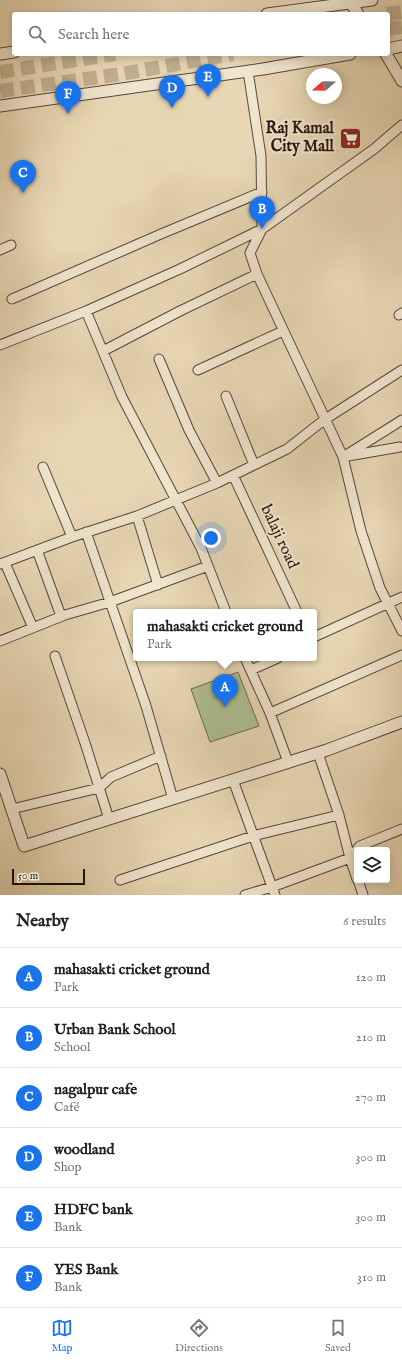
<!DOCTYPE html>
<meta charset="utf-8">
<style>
body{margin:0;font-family:"IM FELL English",serif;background:#f2f2f2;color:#222}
.controls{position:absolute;right:12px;bottom:12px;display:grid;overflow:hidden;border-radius:4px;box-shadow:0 2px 10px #0003}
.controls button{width:36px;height:36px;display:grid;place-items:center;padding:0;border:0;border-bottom:1px solid #e0e0e0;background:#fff;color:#222;font:20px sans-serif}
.compass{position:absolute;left:306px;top:68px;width:36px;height:36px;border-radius:50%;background:#fff;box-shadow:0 2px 10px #0003;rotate:250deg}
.scale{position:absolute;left:12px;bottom:10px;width:73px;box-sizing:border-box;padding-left:4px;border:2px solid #25160d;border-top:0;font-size:11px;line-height:14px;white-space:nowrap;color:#25160d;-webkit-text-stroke:3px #f0e5cf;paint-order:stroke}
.you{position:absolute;left:211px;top:538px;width:14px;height:14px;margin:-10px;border:3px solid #fff;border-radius:50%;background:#1a73e8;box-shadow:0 0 0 6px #1a73e833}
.badge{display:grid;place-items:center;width:26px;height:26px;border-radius:50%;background:#1a73e8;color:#fff;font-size:13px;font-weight:700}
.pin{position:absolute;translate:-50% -33px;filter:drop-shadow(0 1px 2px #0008)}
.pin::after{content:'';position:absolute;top:21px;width:14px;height:12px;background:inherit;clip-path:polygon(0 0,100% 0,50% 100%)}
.popup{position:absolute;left:133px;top:609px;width:184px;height:52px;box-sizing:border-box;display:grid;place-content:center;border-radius:4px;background:#fff;filter:drop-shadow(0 1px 3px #0005);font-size:13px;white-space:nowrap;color:#767676}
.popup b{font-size:15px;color:#222}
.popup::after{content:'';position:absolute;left:50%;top:100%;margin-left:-8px;border:8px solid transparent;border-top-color:#fff}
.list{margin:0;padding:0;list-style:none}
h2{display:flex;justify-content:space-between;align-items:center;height:52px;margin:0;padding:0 16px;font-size:17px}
h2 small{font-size:13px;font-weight:400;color:#767676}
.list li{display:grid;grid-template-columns:26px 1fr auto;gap:12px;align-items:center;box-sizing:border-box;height:60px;padding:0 16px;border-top:1px solid #e0e0e0}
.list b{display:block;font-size:15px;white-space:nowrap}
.list p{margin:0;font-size:13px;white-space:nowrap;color:#767676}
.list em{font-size:13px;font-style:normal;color:#767676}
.icon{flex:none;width:22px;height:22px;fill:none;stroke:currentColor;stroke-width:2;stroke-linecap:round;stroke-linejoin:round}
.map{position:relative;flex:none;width:402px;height:895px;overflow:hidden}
.search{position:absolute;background:#fff;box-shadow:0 2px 10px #0003;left:12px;right:12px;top:12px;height:44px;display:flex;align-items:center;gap:10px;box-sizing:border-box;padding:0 14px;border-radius:4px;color:#767676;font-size:15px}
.sheet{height:412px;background:#fff}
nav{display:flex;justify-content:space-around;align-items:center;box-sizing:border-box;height:56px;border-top:1px solid #e0e0e0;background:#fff;font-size:11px;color:#767676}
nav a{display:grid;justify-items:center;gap:2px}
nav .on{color:#1a73e8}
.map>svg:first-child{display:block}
.green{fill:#afbf92;stroke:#6a6a50}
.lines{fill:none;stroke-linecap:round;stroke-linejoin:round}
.primary-tunnel{stroke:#c1b093;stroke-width:14;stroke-dasharray:14 7;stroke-linecap:butt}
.minor-casing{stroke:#564637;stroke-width:11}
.tertiary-casing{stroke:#564637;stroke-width:13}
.minor{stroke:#f0e5cf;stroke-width:9}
.tertiary{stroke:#f0e5cf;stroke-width:11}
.labels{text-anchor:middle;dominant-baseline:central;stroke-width:4;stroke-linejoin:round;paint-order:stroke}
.poi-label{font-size:16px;font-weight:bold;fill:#25160d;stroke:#f0e5cf;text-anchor:end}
.street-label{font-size:16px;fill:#25160d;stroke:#f0e5cf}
</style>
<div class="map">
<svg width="402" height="895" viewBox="0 0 402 895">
<rect width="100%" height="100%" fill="#e8d7b5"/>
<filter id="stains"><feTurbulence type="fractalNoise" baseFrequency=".005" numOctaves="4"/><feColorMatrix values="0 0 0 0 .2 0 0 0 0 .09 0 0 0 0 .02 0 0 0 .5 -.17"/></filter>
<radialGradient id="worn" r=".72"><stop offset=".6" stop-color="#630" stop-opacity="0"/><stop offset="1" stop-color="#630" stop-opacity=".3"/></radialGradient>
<path class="green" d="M 238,672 L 259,726 L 210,742 L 191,689 Z"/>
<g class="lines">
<path class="primary-tunnel" d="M 387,14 L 402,12
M 388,29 L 402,27
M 0,72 L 115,54
M 0,91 L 121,74 L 233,54"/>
<defs>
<path id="minor" d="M 402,125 L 374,149 L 262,229 L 250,253 L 257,274 L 343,457 L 361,531 L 380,588 L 402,631
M 0,250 L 11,245
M 12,299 L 161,234 L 262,192
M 86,311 L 122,397 L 201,548 L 226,612
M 399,315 L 402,313
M 0,345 L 86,311 L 180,269 L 262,229 L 261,156 L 248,71
M 103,351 L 180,311 L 257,274
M 159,359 L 189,430 L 217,483
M 198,370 L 283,331
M 226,396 L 254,465
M 348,456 L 400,447
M 343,457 L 402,420
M 43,467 L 72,537
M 233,475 L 297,612
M 137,516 L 158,585
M 86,532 L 146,706 L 173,799
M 37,550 L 61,616
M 5,563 L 33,628
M 0,564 L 72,537 L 137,516 L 217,483 L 254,465 L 287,449 L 324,420 L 402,370
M 314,637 L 402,597
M 0,641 L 65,615 L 110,602 L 208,566
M 55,656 L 85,743 L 109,819
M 245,658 L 270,713 L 288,762
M 251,670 L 278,658
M 270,713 L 402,655
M 318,753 L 339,815 L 350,858 L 357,879
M 233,780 L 275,895
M 12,809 L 99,788 L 111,777 L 161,756
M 120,880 L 253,836 L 339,815
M 358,880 L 363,895
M 245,895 L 272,887 L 350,858 L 360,846 L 402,829"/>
<path id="tertiary" d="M 349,0 L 358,14
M 267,14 L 372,0
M 388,49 L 402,46
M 0,54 L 14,52
M 386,54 L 402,81
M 0,106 L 263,69 L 350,54
M 0,774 L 24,846 L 327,750 L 402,722"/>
</defs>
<use href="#minor" class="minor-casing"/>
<use href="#tertiary" class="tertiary-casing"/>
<use href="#minor" class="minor"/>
<use href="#tertiary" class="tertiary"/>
</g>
<defs>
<symbol id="supermarket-square" viewBox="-11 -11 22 22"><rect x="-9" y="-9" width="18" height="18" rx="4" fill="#8f2418" stroke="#f0e5cf"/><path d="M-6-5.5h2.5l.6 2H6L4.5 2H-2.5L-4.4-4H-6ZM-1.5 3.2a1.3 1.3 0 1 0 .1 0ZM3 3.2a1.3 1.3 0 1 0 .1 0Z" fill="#fff"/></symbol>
</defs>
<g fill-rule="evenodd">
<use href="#supermarket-square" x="338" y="126" width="25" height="25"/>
</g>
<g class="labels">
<g class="poi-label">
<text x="334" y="129">Raj Kamal<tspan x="334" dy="18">City Mall</tspan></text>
</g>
<g class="street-label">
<text transform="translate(279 537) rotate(65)">balaji road</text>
</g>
</g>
<rect width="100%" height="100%" filter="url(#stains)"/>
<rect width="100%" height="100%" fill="url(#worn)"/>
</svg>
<div class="controls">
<button><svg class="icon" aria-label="layers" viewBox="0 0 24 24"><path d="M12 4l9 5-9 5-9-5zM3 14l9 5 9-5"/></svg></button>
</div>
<svg class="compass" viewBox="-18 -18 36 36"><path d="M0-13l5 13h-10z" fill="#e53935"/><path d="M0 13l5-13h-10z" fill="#767676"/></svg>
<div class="scale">50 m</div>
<div class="you"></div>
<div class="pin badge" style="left:225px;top:707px">A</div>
<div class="popup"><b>mahasakti cricket ground</b>Park</div>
<div class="pin badge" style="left:262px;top:229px">B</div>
<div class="pin badge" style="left:23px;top:193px">C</div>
<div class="pin badge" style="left:172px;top:108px">D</div>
<div class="pin badge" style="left:208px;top:97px">E</div>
<div class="pin badge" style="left:68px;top:114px">F</div>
<div class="search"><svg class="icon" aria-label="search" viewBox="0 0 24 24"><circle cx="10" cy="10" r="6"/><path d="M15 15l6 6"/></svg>Search here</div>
</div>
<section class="sheet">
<h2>Nearby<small>6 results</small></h2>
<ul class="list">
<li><span class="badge">A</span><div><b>mahasakti cricket ground</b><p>Park</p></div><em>120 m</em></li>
<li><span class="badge">B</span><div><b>Urban Bank School</b><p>School</p></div><em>210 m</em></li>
<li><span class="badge">C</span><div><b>nagalpur cafe</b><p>Café</p></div><em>270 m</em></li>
<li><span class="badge">D</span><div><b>woodland</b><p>Shop</p></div><em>300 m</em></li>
<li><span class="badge">E</span><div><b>HDFC bank</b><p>Bank</p></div><em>300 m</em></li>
<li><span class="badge">F</span><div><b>YES Bank</b><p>Bank</p></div><em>310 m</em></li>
</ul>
</section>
<nav>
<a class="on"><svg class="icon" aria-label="map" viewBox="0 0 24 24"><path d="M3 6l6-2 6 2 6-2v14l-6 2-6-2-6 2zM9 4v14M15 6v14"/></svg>Map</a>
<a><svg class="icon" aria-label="directions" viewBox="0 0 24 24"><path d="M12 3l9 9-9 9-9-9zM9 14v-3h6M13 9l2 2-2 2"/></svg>Directions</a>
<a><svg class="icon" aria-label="saved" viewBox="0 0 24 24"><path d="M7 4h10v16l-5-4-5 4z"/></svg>Saved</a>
</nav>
